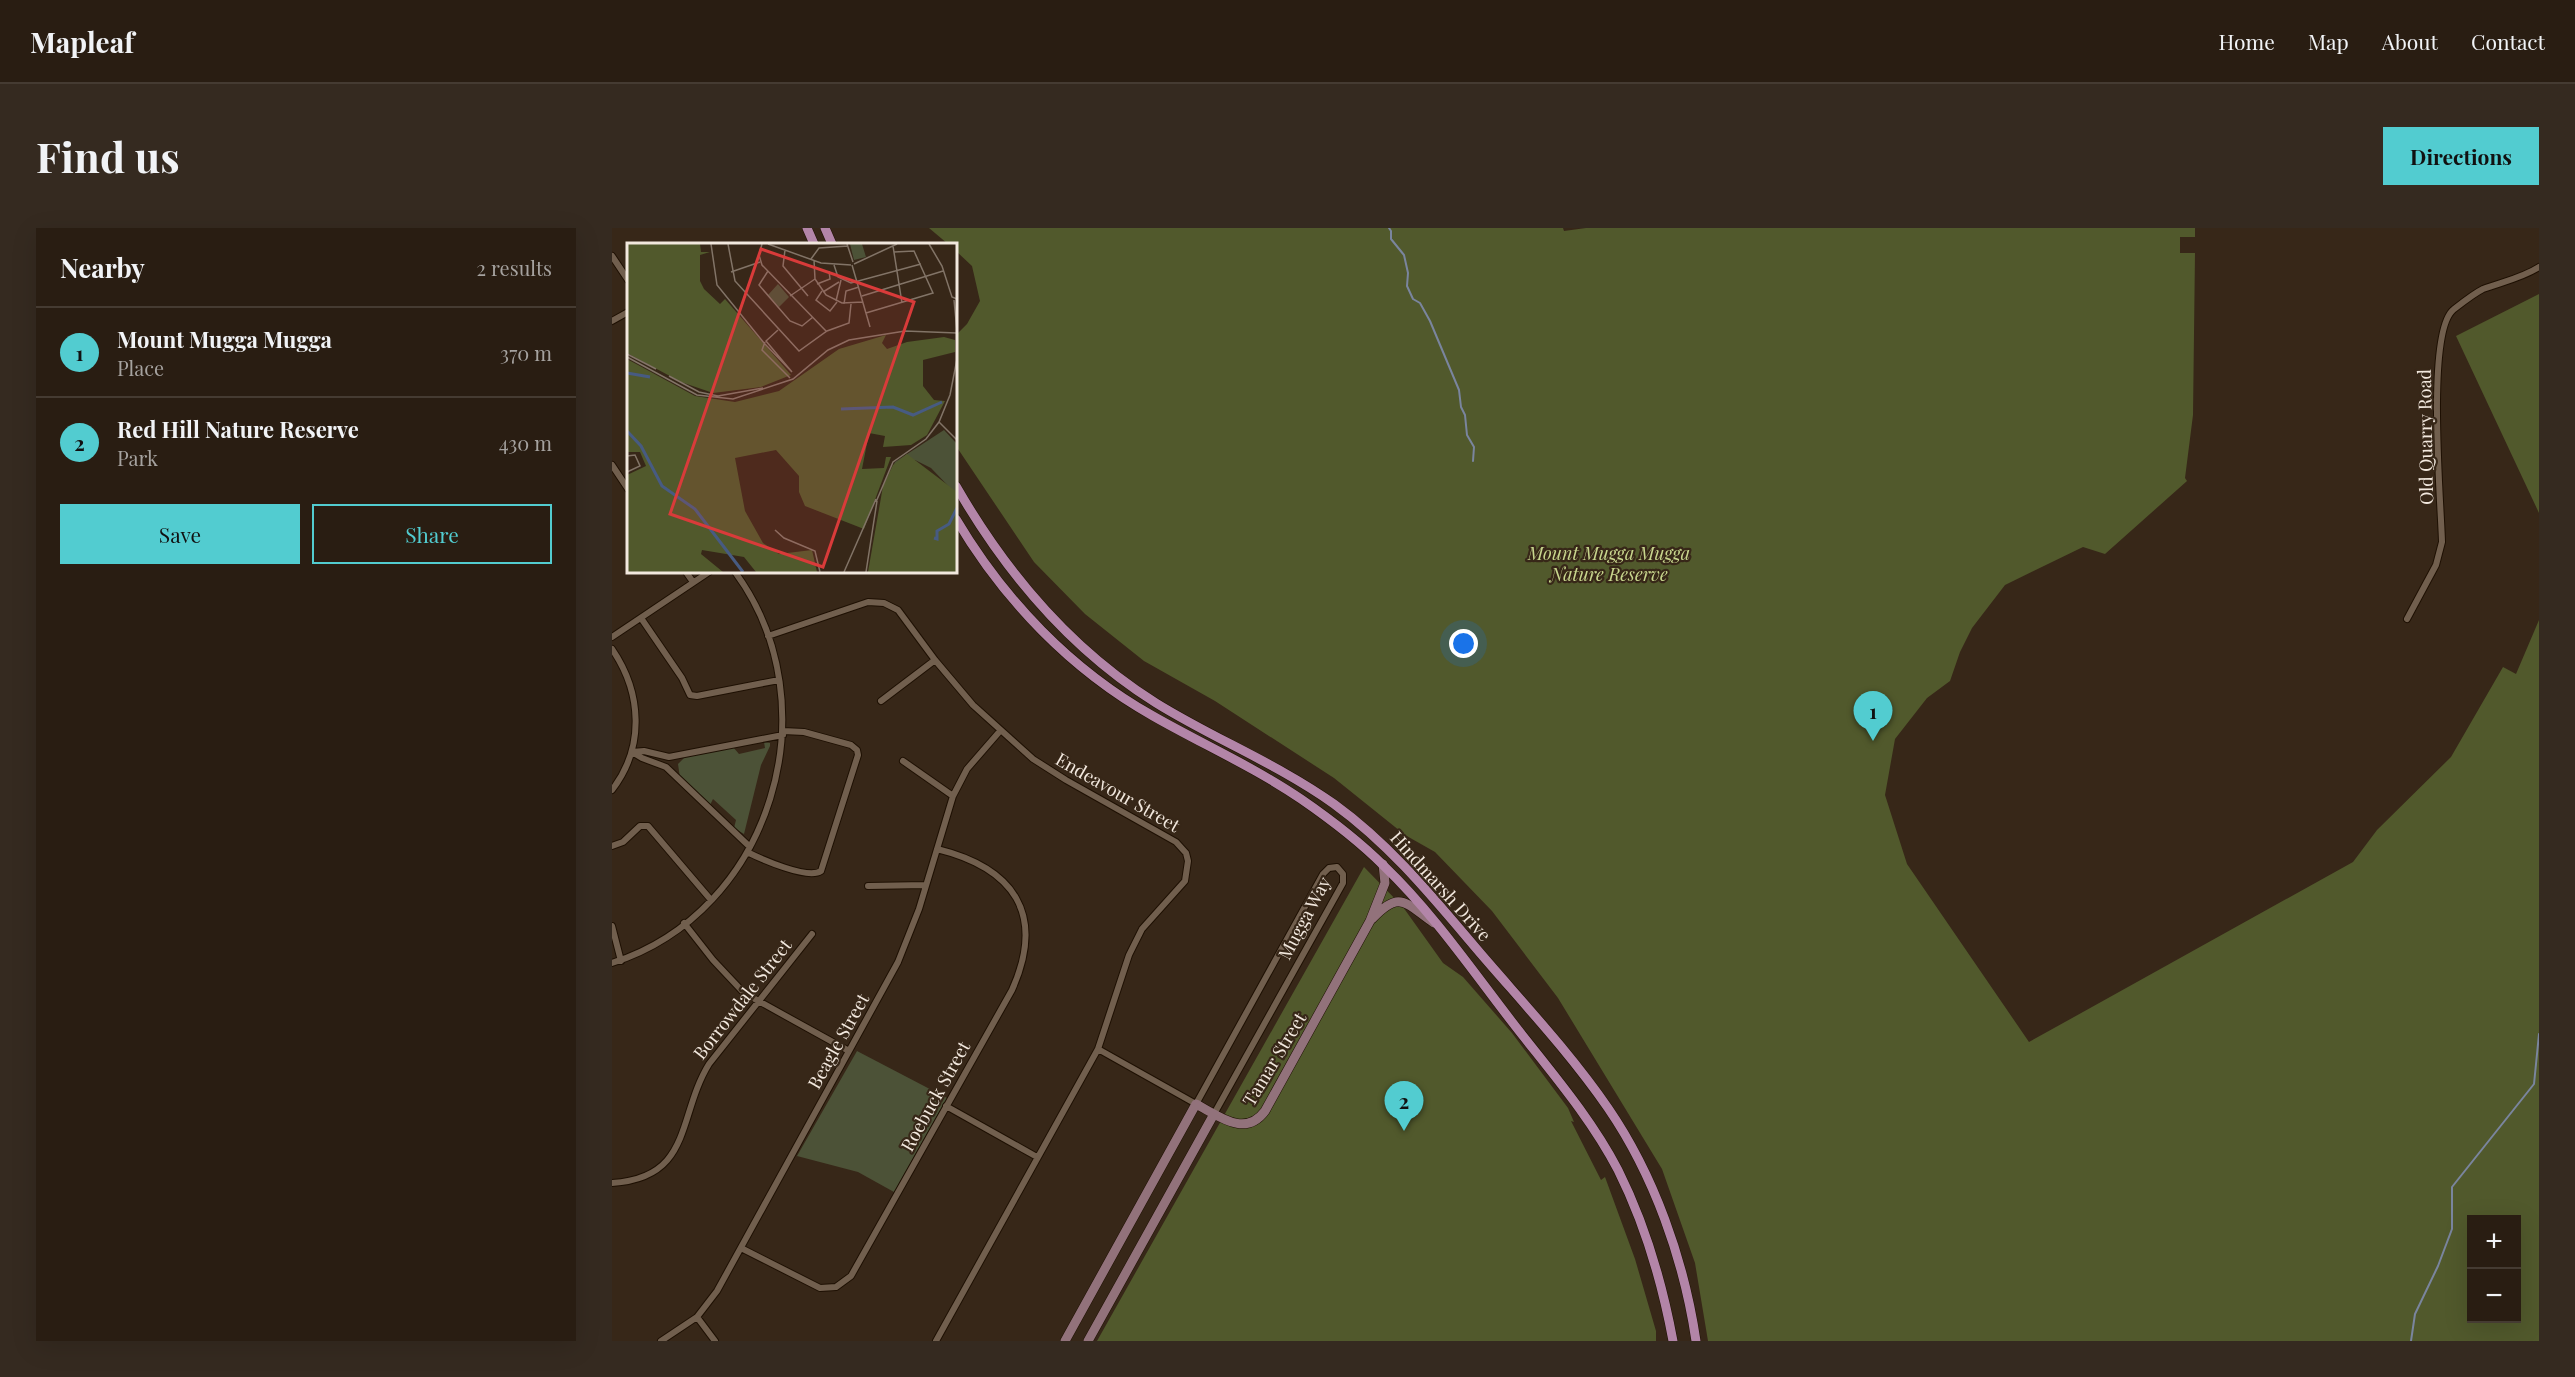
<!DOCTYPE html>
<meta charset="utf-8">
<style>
body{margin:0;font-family:"Playfair Display",serif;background:#352a20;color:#f1f3f6}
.controls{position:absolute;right:18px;bottom:18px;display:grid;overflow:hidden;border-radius:0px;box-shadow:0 6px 24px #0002}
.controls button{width:54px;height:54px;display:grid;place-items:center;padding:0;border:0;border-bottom:2px solid #453b32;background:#291d12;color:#f1f3f6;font:30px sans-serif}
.you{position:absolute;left:852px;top:416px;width:21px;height:21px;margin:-15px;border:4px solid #fff;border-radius:50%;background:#1a73e8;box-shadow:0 0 0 9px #1a73e833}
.badge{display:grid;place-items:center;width:39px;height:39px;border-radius:50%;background:#52ccd0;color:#111;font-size:20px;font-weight:700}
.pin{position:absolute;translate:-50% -50px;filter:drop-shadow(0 2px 3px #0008)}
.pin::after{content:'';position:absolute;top:32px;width:21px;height:18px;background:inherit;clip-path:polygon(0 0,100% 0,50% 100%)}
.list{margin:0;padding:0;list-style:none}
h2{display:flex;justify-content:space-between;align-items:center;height:78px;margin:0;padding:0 24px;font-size:26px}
h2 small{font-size:20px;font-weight:400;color:#a5a29f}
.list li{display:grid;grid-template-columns:39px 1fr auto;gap:18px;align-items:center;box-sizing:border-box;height:90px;padding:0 24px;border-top:2px solid #453b32}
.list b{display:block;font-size:22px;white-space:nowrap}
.list p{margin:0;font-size:20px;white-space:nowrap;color:#a5a29f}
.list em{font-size:20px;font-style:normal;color:#a5a29f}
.actions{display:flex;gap:12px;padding:18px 24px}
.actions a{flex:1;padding:14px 0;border:2px solid #52ccd0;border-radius:0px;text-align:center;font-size:21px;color:#52ccd0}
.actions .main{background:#52ccd0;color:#111}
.map{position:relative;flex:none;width:1927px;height:1113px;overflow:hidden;border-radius:0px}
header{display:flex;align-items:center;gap:36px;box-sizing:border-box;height:84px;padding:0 30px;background:#291d12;border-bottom:2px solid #453b32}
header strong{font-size:28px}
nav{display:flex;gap:33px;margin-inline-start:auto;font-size:21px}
.intro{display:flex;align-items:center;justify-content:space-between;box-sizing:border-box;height:144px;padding:0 36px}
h1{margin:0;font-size:42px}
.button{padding:15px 27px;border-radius:0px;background:#52ccd0;color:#111;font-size:21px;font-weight:700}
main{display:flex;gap:36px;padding:0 36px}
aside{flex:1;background:#291d12;border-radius:0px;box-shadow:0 6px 24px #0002}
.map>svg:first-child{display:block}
.green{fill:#4c5237}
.forest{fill:#51592c;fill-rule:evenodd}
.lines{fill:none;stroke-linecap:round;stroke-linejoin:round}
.stream{stroke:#7a859e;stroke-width:2}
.minor-casing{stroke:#1e1003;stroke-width:8}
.secondary-casing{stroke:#1e1003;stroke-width:10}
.primary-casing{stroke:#1e1003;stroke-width:10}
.minor{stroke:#715f4e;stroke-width:6}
.secondary{stroke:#92727b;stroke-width:9}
.primary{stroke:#b385a8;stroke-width:9}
.labels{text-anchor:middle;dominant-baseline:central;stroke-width:4.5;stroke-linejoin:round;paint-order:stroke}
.street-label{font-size:18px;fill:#f2e8de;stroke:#372718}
.park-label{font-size:18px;font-style:italic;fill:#c8d68d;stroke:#372718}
.inset-river{fill:none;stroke:#475b82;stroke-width:3}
.inset-road{fill:none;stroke:#827467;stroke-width:1.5}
.view{fill:#d93b3a;fill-opacity:0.15;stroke:#d93b3a;stroke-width:3}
.inset-edge{fill:none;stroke:#f2e8de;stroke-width:3}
</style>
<header>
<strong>Mapleaf</strong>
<nav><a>Home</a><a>Map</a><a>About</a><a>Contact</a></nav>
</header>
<div class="intro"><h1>Find us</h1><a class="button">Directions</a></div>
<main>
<aside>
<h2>Nearby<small>2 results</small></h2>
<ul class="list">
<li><span class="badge">1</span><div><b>Mount Mugga Mugga</b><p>Place</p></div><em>370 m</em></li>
<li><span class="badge">2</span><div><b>Red Hill Nature Reserve</b><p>Park</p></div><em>430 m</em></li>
</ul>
<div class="actions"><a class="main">Save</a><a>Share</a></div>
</aside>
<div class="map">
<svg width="1927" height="1113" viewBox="0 0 1927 1113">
<rect width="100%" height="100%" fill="#372718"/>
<path class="green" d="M 152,514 L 158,515 L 158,518 L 149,537 L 132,606 L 122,600 L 124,592 L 101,571 L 98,577 L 68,550 L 66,536 L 73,529 L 121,519 L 127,526 L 153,520 Z
M 245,823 L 335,870 L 282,964 L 246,944 L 185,928 Z"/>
<path class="forest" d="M 317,0 L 951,0 L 952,3 L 974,0 L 1583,0 L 1583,9 L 1568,9 L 1568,25 L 1583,25 L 1581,187 L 1573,250 L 1575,253 L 1493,326 L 1471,319 L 1393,357 L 1360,400 L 1348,424 L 1338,453 L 1315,470 L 1283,511 L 1273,567 L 1295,636 L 1417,814 L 1741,634 L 1765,602 L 1839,529 L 1891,439 L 1904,446 L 1927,392 L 1927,1113 L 1096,1113 L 1083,1035 L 1050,941 L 946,770 L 880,683 L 823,624 L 793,607 L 722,550 L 603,473 L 532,433 L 473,386 L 422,334 L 344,218 L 344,107 L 355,96 L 368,73 L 360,38 L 344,23 L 344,16 L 336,16 ZM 1860,992 L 1904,992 L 1904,1090 L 1860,1090 Z
M 1927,66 L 1927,285 L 1844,108 Z
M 752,639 L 791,679 L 831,735 L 851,749 L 900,805 L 956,880 L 962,894 L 959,893 L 989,952 L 993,949 L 1023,1031 L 1044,1103 L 1044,1113 L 485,1113 Z"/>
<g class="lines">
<path class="stream" d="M 777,0 L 779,3 L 779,11 L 792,27 L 796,45 L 795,58 L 801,71 L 808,75 L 818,93 L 847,162 L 849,179 L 853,187 L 855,207 L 862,219 L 861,233
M 1799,1113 L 1803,1086 L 1826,1038 L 1840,1001 L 1840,959 L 1922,856 L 1927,806"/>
<defs>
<path id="minor" d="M 0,28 L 16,52
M 0,93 L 16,84
M 0,237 L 16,261
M 74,344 L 81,354
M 29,390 L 70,450 L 78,467 L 85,468 L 167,452
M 1795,391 L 1824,337 L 1830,314 C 1829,274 1814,106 1841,82 C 1850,75 1861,66 1871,61 C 1890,54 1910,50 1927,39
M 156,408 L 256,374 L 272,375 L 286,382 L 323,432 L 361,477 L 421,531 L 454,552 L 564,614 L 574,625 L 576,633 L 573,653 L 530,701 L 517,727 L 486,821 L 324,1113
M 0,409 L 97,344
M 0,421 C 30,465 33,519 0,562
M 269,473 L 323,432
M 20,524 L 32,523 L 57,529 L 171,507
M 20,524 L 30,530 L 54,539 L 138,619
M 291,533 L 341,568
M 0,618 L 11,614 L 28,598 L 36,598 L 99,672
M 135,624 C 149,631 196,652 209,643 L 246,527 L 245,522 L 239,517 L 192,504 L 171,503
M 256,658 L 314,657
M 72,695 L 101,732 L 132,765 L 237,823
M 0,698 L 9,733
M 0,735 C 160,684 221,477 123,344
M 486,821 L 584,876 L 711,646 L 717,640 L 725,639 L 731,646 L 731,655 L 602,886
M 334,878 L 425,929
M 0,955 C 81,950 65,888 97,836 L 200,706
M 129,1020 L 208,1060 L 224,1059 L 239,1048 L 400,762 C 434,686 402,640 325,621
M 85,1089 L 103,1113
M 49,1113 L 85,1089 L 105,1063 L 286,734 L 307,681 L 341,568 L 355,541 L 388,503"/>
<path id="secondary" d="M 760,691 C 788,661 793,675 822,695
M 453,1113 L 584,876 C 607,888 633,910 653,883 L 758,693 L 773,655 L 771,636
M 476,1113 L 602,886"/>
<path id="primary" d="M 195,0 L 202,16
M 213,0 L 220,16
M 344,258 C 394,345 458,421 544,475 C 602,511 666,536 722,576 C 780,618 823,672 869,726 C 912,776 958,825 996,880 C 1042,947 1072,1032 1084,1113
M 344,291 C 392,372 459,442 541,488 C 590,516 642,539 689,571 C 718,591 747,613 772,638 C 822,686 862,745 904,799 C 940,845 979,890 1006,942 C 1033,996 1050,1054 1061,1113"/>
</defs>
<use href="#minor" class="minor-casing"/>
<use href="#secondary" class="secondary-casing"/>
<use href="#primary" class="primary-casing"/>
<use href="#minor" class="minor"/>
<use href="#secondary" class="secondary"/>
<use href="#primary" class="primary"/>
</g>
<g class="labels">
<g class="street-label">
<text transform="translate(1813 209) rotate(-91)">Old Quarry Road</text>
<text transform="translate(506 564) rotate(30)">Endeavour Street</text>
<text transform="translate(829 658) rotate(48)">Hindmarsh Drive</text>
<text transform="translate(692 690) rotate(-62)">Mugga Way</text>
<text transform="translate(130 771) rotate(-52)">Borrowdale Street</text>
<text transform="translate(226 813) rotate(-61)">Beagle Street</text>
<text transform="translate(662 831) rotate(-59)">Tamar Street</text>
<text transform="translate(323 868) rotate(-61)">Roebuck Street</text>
</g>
<g class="park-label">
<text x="997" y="325">Mount Mugga Mugga<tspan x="997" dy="21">Nature Reserve</tspan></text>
</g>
</g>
<g transform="translate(15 15)">
<rect width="330" height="330" fill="#372718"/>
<path d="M 223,1 L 235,1 L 239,14 L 227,17 ZM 151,41 L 162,54 L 152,64 L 141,52 ZM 317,187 L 330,201 L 330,252 L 304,225 L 288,217 L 259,239 L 268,219 Z" fill="#4c5237"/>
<path d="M 0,1 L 73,1 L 74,9 L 83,9 L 73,12 L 73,38 L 77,46 L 93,61 L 98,56 L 164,132 L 134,144 L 86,150 L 54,139 L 0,110 ZM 259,92 L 255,100 L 260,106 L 280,99 L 317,94 L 328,97 L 328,109 L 296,117 L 296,143 L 307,157 L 318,158 L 300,192 L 284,202 L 256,204 L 258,193 L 242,190 L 235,226 L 257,225 L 259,214 L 264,214 L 237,286 L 178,263 L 172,249 L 172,233 L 149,207 L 108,215 L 118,268 L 136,300 L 152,311 L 185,307 L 190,329 L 129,329 L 117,314 L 75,307 L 74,311 L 96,329 L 0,329 L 0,232 L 19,223 L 13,209 L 0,209 L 0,116 L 68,153 L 108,159 L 152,148 L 212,106 ZM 280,211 L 330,249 L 330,329 L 241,329 L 256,243 L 266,222 Z" fill="#51592c"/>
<path class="inset-river" d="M 0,130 L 23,134M 214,166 L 266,164 L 286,172 L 315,159M 0,188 L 14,203 L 35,243 L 68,266 L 116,329M 307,295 L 310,296 L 310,288 L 322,281 L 330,265"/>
<path class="inset-road" d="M 84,1 L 90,42 L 137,100M 101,1 L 108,38 L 172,108 L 200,88 L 222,80 L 224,61M 135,1 L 132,12 L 135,22 L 199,88M 141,1 L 194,20 L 224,22M 220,1 L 226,19M 302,1 L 315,23 L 325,54 L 330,56M 266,3 L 275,60M 158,7 L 156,23 L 181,53M 184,16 L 192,5 L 221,3M 187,17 L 188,36 L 199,52 L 215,60 L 236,59M 227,21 L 270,1M 207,22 L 211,34 L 224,40 L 294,21M 225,22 L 243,84M 141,28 L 132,42 L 163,78 L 175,83 L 186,74M 104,29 L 133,19M 190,41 L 203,36 L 202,28M 195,48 L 189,57 L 203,68 L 210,59M 196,49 L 212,39M 163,53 L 188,36M 235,53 L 316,28M 327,57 L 330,88M 209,58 L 214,37M 217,61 L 219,48 L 232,44M 239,70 L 306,50 L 287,8 L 267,9M 151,87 L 139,98 L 165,129M 138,99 L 135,107 L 163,135M 137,100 L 165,129M 0,111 L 29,126M 0,114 L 70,152 L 106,156 L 166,136 L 201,107 L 222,97 L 278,88 L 330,90M 42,133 L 72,149 L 91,153 L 136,145M 312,179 L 330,197M 0,213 L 8,212 L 13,223 L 0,229M 249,259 L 266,219 L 299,196 L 312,179 L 323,152 L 330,116M 148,287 L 157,295 L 188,308 L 193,329M 217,329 L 249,256M 239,329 L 250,258"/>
<path class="view" d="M 134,6 L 287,59 L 196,324 L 43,271 Z"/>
<rect width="330" height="330" class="inset-edge"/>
</g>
</svg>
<div class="controls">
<button>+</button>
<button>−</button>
</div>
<div class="you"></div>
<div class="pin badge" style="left:1261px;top:513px">1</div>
<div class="pin badge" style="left:792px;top:903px">2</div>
</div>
</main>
